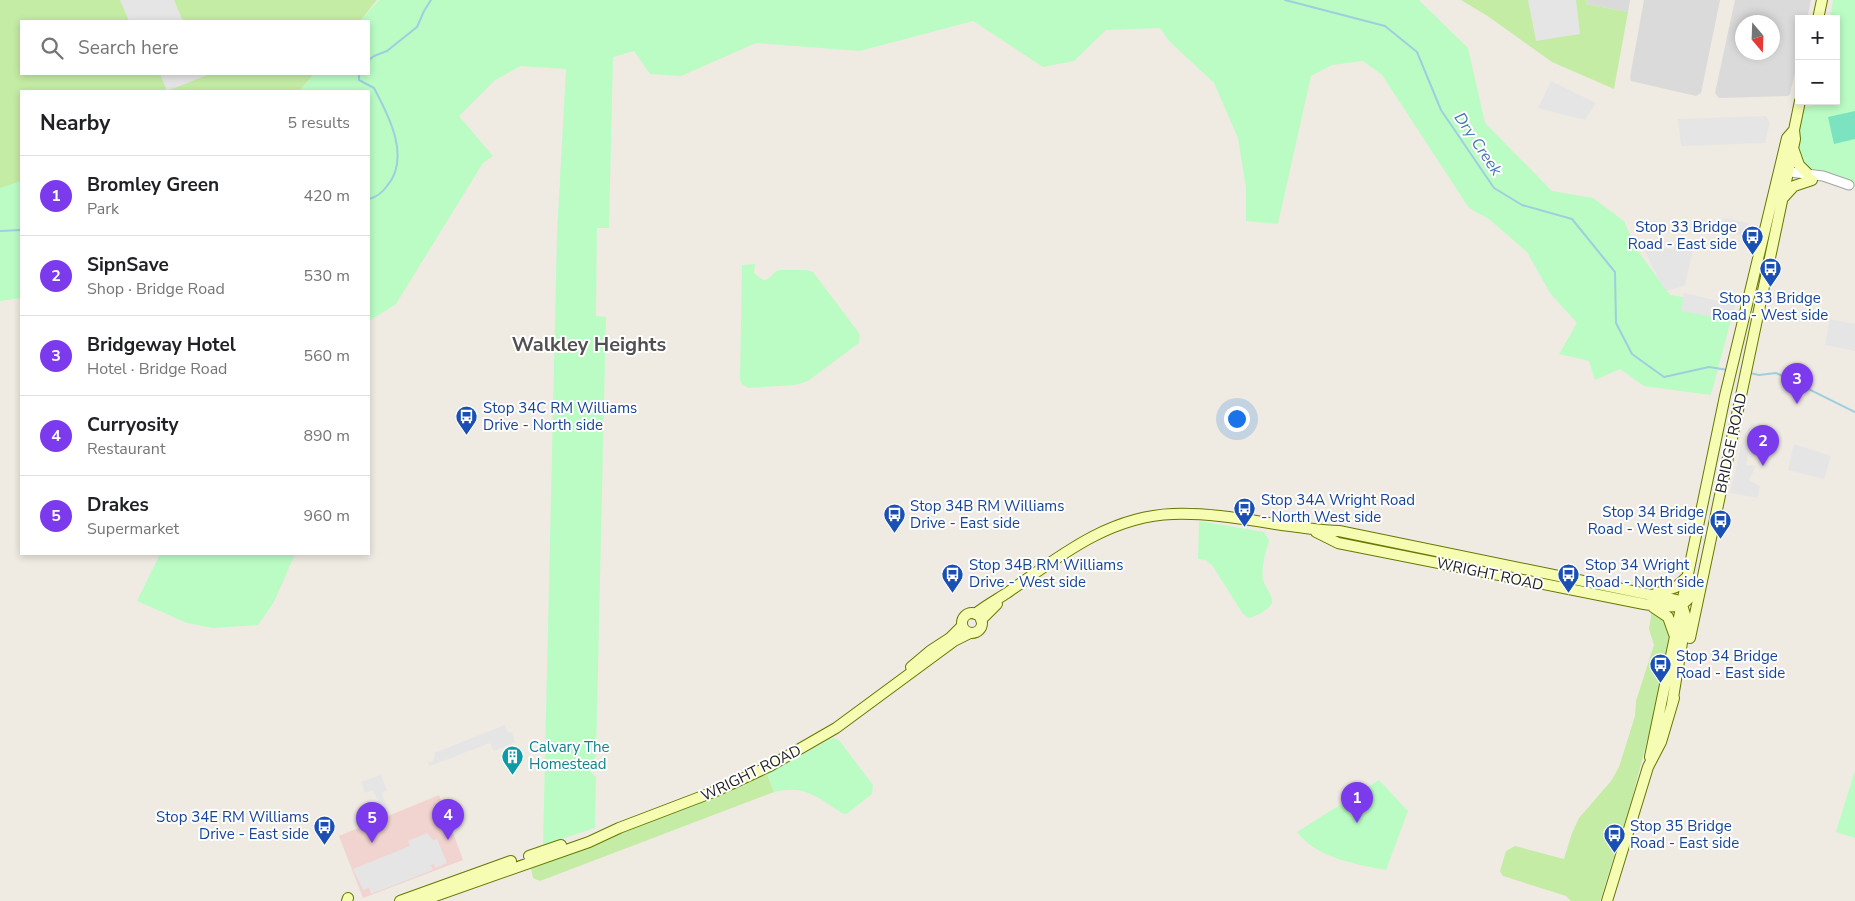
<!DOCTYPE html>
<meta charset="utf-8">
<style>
body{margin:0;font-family:"Nunito Sans",sans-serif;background:#f2f2f2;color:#202124}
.controls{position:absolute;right:15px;top:15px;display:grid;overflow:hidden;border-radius:0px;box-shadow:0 2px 8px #0003}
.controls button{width:45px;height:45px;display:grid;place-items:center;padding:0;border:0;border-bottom:1px solid #e0e0e0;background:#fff;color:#202124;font:25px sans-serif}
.compass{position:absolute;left:1735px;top:15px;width:45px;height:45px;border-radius:50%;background:#fff;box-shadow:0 2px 8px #0003;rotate:161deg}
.you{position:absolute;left:1236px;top:418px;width:18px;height:18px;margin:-12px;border:4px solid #fff;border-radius:50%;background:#1a73e8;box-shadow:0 0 0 8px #1a73e833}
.badge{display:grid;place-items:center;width:32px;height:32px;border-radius:50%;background:#7c3aed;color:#fff;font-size:16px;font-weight:700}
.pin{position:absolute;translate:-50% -41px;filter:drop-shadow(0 1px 2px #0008)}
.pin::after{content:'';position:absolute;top:26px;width:18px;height:15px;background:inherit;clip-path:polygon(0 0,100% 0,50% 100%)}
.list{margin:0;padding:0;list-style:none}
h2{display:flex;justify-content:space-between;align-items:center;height:65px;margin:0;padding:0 20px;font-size:21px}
h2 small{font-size:16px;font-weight:400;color:#757577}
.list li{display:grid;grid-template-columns:32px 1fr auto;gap:15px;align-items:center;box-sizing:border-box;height:80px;padding:0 20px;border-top:1px solid #e0e0e0}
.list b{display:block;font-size:19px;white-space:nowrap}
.list p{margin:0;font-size:16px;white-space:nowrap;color:#757577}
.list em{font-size:16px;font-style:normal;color:#757577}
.icon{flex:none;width:28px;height:28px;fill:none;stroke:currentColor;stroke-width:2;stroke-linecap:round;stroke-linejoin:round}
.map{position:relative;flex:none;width:1855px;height:901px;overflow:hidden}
.search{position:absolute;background:#fff;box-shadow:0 2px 8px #0003;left:20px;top:20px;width:350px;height:55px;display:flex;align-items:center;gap:12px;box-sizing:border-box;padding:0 18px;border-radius:0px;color:#757577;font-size:19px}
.panel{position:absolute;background:#fff;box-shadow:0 2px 8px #0003;left:20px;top:90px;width:350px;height:465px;border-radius:0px}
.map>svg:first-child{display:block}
.residential{fill:#dbdada;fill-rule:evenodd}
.commercial{fill:#f1d3d0}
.grass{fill:#c4eca4}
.park{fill:#bbfcc4}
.pitch{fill:#7be3bf}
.parking{fill:#e5e5e5}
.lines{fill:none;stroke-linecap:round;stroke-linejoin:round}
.stream{stroke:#9fcedf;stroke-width:2}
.tertiary-casing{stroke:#a4a4a4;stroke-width:11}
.secondary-casing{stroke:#657800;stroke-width:12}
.tertiary{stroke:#fff;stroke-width:9}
.secondary{stroke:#f6fdb2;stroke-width:10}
.labels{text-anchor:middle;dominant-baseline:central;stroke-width:4;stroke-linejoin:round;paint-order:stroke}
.transit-label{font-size:15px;fill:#164399;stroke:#fff;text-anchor:start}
.street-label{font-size:15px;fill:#1d1d1d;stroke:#fff}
.culture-label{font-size:15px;fill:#0d838f;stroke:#fff;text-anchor:start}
.water-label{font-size:16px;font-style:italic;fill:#4476b1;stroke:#fff}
.district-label{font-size:20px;font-weight:bold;fill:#505050;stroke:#fff}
</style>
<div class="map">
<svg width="1855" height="901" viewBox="0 0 1855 901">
<rect width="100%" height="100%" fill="#efebe2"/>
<path class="residential" d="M 1587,0 L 1630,0 L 1628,12 L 1586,4 Z
M 1644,0 L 1720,0 L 1701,93 L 1696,96 L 1631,81 L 1630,77 Z
M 1735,0 L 1811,0 L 1807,19 L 1799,19 L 1799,56 L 1790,94 L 1788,96 L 1719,98 L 1715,93 ZM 1772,22 L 1772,52 L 1742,52 L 1742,22 Z"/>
<path class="commercial" d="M 439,795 L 463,860 L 363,898 L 339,836 Z"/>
<path class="grass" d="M 0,0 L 377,0 L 360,21 L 21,21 L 21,74 L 314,74 L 299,91 L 21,91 L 21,188 L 0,194 Z
M 1461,0 L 1587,0 L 1586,4 L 1628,12 L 1614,89 L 1552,62 L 1489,17 Z
M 1652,610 L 1663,615 L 1670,637 L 1651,726 L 1631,802 L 1600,901 L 1571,901 L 1566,896 L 1503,876 L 1500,871 L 1506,851 L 1515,846 L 1564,859 L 1572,833 L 1579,818 L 1611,781 L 1619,767 L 1635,716 L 1636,701 L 1654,645 L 1649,629 Z
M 767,774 L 774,792 L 540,881 L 533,878 L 531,868 L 535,864 L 687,808 Z"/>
<path class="park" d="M 379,0 L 1419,0 L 1468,48 L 1485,123 L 1552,191 L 1593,198 L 1624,221 L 1636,248 L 1670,295 L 1735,305 L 1711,395 L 1644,386 L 1620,369 L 1595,380 L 1589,361 L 1559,354 L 1577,323 L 1550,293 L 1527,252 L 1489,219 L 1469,208 L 1382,75 L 1363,61 L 1332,65 L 1311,76 L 1278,224 L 1246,221 L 1246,188 L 1238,138 L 1214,83 L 1169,41 L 1160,28 L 1106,30 L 1074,61 L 1043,67 L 973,21 L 860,51 L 756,43 L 681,76 L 650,74 L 634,51 L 613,57 L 609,228 L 597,228 L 596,316 L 606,317 L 596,757 L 591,761 L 589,768 L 592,774 L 596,776 L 595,828 L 543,845 L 557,233 L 566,69 L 520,66 L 494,81 L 459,116 L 493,156 L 483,163 L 396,304 L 369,321 L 369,91 L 299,91 L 314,74 L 369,74 L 369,21 L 360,21 Z
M 1833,0 L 1855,0 L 1855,186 L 1807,173 L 1795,139 L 1797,108 L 1812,106 L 1813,101 L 1836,101 L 1836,19 L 1830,19 Z
M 21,181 L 21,298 L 0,301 L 0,188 Z
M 755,264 L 754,273 L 763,280 C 771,280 772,272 779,270 L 806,270 L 813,272 L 859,333 L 860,336 L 859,343 L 808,381 L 795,385 L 748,388 L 742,384 L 740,380 L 742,265 Z
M 1199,521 L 1264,532 L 1269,540 C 1266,552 1261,567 1263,580 C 1265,587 1273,595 1272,603 C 1270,609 1255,617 1249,618 L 1243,614 L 1212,565 L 1205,560 L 1198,559 Z
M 160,554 L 295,554 L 274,602 L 258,625 L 213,628 L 187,623 L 137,601 Z
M 832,738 L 839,740 L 873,785 L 872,794 L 848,813 L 844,814 C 818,799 807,784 774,792 L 767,774 Z
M 1855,770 L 1855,838 L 1836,832 Z
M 1379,780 L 1408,811 L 1386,870 C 1357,865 1315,857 1297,832 Z"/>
<path class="pitch" d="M 1855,111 L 1855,139 L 1834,144 L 1828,117 Z"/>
<path class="parking" d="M 120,0 L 174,0 L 183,21 L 129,21 Z
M 1528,0 L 1576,0 L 1580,34 L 1536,41 Z
M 160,74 L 210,74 L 167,91 Z
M 1551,81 L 1596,103 L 1585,120 L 1538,108 Z
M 1766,116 L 1770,123 L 1765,143 L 1681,146 L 1678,119 Z
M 1724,218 L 1748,223 L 1745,237 L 1722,231 Z
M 1676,242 L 1694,245 L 1685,285 L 1667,291 L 1660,282 L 1644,249 L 1652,246 L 1674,250 Z
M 1684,293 L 1735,305 L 1731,320 L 1681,311 Z
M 1830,319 L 1855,324 L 1855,351 L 1825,345 Z
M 1751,423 L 1779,438 L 1776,454 L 1749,449 L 1746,465 L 1756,466 L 1749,480 L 1760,486 L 1758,498 L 1730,493 L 1743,438 Z
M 1794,444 L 1831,456 L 1824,479 L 1788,470 Z
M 505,725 L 507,731 L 512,733 L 515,742 L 494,751 L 490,743 L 430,766 L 428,763 L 433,761 L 435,756 L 434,753 Z
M 381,775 L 387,790 L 382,793 L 388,809 L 377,814 L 372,803 L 378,801 L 373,790 L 365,793 L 361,782 Z
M 427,833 L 433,840 L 437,839 L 447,863 L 435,868 L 434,864 L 431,865 L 433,870 L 371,894 L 369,888 L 363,890 L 353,869 L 410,846 L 408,841 Z"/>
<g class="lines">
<path class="stream" d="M 1285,0 L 1385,26 L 1417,52 L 1441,110 L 1494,188 L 1522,205 L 1572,219 L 1615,272 L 1616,323 L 1632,354 L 1664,377 L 1709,367 L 1728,370
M 369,60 L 374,56 L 387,51 L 417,27 L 424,11 L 431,0
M 359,74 L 359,80 L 374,88 C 389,116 411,158 387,186 C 382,193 377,197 369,199
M 0,231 L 21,230
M 1750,373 L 1759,375 L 1776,373 L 1855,412"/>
<defs>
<path id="tertiary" d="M 1782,171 L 1823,176 L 1849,185"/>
<path id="secondary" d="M 1818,19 L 1822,0
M 1793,148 L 1799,165 L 1807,173
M 1784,197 L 1794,186 L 1812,180
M 1316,532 L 1338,543 L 1644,604 C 1669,607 1688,613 1696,583
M 1655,594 L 1676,587 L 1687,577
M 1653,607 L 1668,617 L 1674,634
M962 623a10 10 0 1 1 20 0a10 10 0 1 1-20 0Z
M 975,614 C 985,606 996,600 1007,593 C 1057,558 1108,516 1173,514 C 1229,512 1284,529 1339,531 L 1676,600 L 1682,605 L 1686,618 L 1672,704
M 981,620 L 997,604
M 1690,638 L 1795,139 L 1794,130 L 1800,101
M 911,667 L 930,651 L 950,638 L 962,626
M 1650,757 L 1725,396 L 1787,138 L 1794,130
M 529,856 L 561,845
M 347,901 L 348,898
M 400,901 L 511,861
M 421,901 L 589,842 L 619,828 L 716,791 L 770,766 L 836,728 L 954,641 L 970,633
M 1607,901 L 1648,767 L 1661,742 L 1674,698"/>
</defs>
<use href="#tertiary" class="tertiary-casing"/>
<use href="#secondary" class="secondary-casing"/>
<use href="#tertiary" class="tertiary"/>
<use href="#secondary" class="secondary"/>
</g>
<defs>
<symbol id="bus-pin" viewBox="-11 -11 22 30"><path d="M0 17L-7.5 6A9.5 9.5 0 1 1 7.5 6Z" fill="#1a4fb4" stroke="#fff"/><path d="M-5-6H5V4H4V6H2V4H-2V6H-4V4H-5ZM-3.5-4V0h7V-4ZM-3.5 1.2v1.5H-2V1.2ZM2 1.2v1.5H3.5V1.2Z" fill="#fff"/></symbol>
<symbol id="building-pin" viewBox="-11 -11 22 30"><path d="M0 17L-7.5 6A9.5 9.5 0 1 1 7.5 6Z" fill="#0f9aa8" stroke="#fff"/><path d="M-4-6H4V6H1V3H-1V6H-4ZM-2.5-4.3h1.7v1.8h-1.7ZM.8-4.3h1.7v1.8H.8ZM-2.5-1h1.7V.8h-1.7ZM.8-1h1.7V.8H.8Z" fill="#fff"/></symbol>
</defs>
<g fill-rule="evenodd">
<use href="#bus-pin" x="1740" y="224" width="25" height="34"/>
<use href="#bus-pin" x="1758" y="256" width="25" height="34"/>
<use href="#bus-pin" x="454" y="404" width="25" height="34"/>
<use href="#bus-pin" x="1232" y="496" width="25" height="34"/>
<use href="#bus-pin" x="882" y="502" width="25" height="34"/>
<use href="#bus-pin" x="1708" y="508" width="25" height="34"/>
<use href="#bus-pin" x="940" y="562" width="25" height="34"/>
<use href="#bus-pin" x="1556" y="562" width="25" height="34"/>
<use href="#bus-pin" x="1648" y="652" width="25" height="34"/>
<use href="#building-pin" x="500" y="744" width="25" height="34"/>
<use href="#bus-pin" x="312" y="814" width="25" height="34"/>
<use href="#bus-pin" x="1602" y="822" width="25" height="34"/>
</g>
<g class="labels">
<g class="transit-label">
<text x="1737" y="227" text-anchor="end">Stop 33 Bridge<tspan x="1737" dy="17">Road - East side</tspan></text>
<text x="1770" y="298" text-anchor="middle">Stop 33 Bridge<tspan x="1770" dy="17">Road - West side</tspan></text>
<text x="483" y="408">Stop 34C RM Williams<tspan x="483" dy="17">Drive - North side</tspan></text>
<text x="1261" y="500">Stop 34A Wright Road<tspan x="1261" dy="17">- North West side</tspan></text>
<text x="910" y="506">Stop 34B RM Williams<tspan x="910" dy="17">Drive - East side</tspan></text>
<text x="1704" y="512" text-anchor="end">Stop 34 Bridge<tspan x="1704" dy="17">Road - West side</tspan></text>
<text x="969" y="565">Stop 34B RM Williams<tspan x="969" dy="17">Drive - West side</tspan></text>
<text x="1585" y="565">Stop 34 Wright<tspan x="1585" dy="17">Road - North side</tspan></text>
<text x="1676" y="656">Stop 34 Bridge<tspan x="1676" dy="17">Road - East side</tspan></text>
<text x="309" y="817" text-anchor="end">Stop 34E RM Williams<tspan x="309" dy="17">Drive - East side</tspan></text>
<text x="1630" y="826">Stop 35 Bridge<tspan x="1630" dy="17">Road - East side</tspan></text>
</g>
<g class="street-label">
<text transform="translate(1731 443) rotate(-78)">BRIDGE ROAD</text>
<text transform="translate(1490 574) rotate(12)">WRIGHT ROAD</text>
<text transform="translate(751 773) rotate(-26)">WRIGHT ROAD</text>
</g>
<g class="culture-label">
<text x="529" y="747">Calvary The<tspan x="529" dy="17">Homestead</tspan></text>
</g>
<g class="water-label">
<text transform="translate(1478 144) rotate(56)">Dry Creek</text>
</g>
<g class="district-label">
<text x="589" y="344">Walkley Heights</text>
</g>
</g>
</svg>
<div class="controls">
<button>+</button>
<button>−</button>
</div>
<svg class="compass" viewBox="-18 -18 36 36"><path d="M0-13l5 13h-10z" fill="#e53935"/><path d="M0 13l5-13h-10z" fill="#757577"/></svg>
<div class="you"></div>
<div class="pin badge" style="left:1357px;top:823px">1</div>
<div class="pin badge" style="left:1763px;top:466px">2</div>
<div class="pin badge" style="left:1797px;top:404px">3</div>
<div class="pin badge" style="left:448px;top:840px">4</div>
<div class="pin badge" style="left:372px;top:843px">5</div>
<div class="search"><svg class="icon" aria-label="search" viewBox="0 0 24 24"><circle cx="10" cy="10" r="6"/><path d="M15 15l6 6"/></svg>Search here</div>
<section class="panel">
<h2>Nearby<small>5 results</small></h2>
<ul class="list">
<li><span class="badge">1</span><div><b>Bromley Green</b><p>Park</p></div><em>420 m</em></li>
<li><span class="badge">2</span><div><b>SipnSave</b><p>Shop · Bridge Road</p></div><em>530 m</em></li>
<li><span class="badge">3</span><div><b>Bridgeway Hotel</b><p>Hotel · Bridge Road</p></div><em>560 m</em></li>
<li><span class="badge">4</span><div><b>Curryosity</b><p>Restaurant</p></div><em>890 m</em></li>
<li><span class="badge">5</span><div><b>Drakes</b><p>Supermarket</p></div><em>960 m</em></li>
</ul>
</section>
</div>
